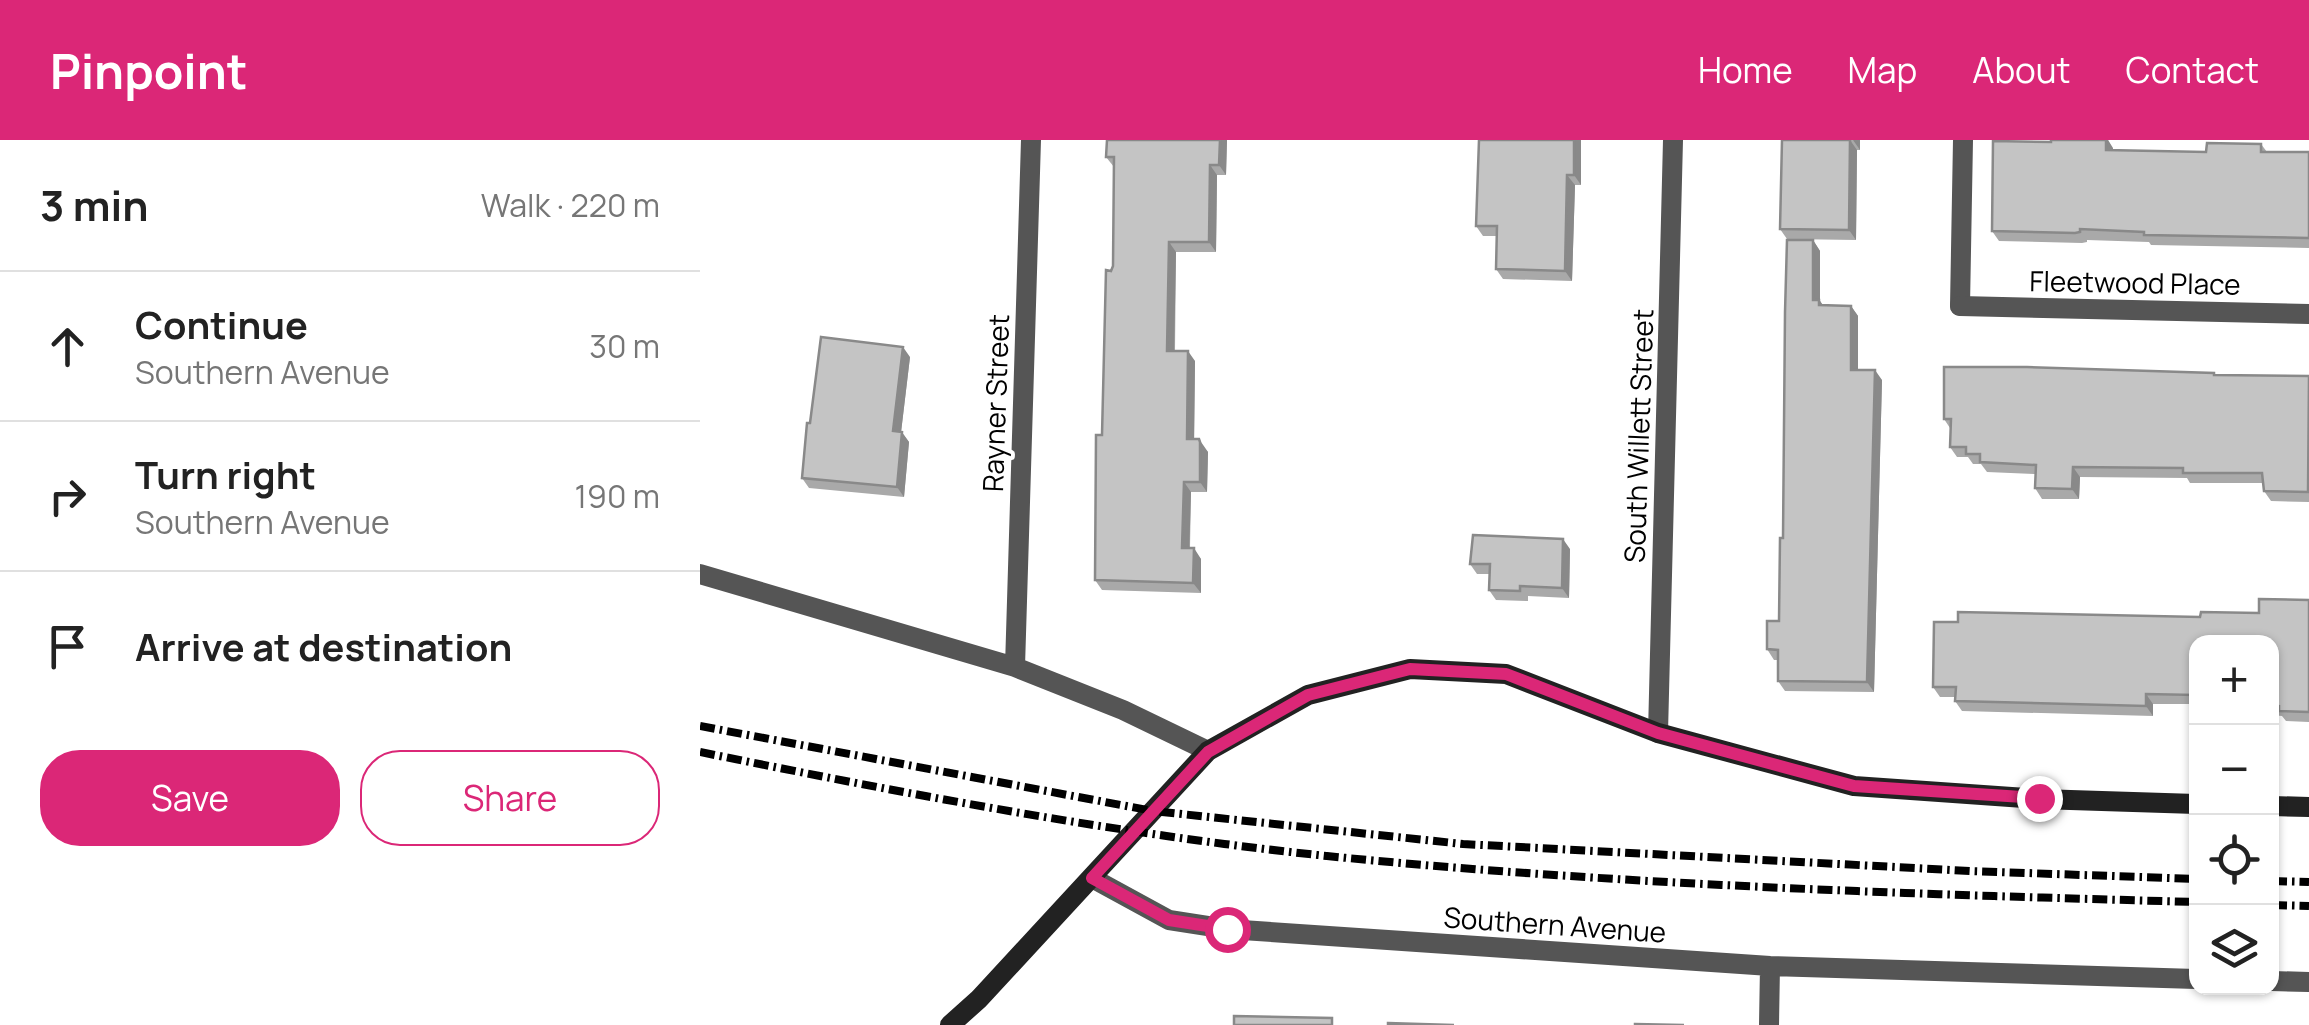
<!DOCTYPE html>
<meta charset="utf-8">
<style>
body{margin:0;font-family:Manrope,sans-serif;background:#f6f6f6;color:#222}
.controls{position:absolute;right:30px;bottom:30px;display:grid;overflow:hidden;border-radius:20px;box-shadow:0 2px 8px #0004}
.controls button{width:90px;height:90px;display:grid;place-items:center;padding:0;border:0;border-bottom:2px solid #e0e0e0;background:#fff;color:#222;font:50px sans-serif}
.stop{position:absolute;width:30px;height:30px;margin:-22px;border:8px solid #db2777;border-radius:50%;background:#fff}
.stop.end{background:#db2777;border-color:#fff;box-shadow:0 2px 10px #0008}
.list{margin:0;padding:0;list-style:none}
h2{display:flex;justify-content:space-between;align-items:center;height:130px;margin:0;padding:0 40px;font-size:42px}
h2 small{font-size:32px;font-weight:400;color:#767676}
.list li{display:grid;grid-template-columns:65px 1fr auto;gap:30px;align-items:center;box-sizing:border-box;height:150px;padding:0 40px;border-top:2px solid #e0e0e0}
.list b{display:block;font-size:38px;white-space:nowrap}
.list p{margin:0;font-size:32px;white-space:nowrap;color:#767676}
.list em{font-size:32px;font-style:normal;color:#767676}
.actions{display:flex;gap:20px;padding:30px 40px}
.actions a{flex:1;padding:22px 0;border:2px solid #db2777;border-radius:40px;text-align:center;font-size:35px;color:#db2777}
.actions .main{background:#db2777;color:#fff}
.icon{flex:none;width:55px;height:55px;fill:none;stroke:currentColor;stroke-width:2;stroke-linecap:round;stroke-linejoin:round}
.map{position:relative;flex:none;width:1609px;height:885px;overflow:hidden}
header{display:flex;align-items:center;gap:60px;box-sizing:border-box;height:140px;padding:0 50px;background:#db2777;color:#fff}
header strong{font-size:48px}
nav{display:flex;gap:55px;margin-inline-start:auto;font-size:35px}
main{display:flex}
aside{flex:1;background:#fff}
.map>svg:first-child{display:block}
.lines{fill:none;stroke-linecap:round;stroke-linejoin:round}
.lane{stroke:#555;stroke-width:20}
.street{stroke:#555;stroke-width:20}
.secondary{stroke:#222;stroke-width:20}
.rail{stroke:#000;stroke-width:8;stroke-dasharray:15 5 2.5 5;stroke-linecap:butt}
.wall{fill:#a9a9a9}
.shaded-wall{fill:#898989}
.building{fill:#c4c4c4;stroke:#898989;stroke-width:2.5}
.route{stroke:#db2777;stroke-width:12}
.labels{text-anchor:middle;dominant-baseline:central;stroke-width:8;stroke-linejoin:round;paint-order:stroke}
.street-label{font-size:28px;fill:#000;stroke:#fff}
</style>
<header>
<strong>Pinpoint</strong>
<nav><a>Home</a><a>Map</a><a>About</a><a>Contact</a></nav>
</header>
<main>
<aside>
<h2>3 min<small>Walk · 220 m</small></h2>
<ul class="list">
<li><svg class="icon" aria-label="ahead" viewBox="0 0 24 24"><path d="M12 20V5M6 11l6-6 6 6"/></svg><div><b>Continue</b><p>Southern Avenue</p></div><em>30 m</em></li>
<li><svg class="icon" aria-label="right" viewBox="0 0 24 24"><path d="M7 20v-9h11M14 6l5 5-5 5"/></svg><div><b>Turn right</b><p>Southern Avenue</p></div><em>190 m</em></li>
<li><svg class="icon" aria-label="arrive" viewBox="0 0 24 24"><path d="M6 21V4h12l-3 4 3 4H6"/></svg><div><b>Arrive at destination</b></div></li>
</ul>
<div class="actions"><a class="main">Save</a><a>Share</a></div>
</aside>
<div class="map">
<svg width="1609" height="885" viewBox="0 0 1609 885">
<rect width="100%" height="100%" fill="#fff"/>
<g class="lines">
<path class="lane" d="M 1260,166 L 1263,0"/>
<path class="street" d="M 1260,166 L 1609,174
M 0,434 L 315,527 L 423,570 L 508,611
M 315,527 L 331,0
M 958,593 L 973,0
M 392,738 L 469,780 L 527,789 L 1070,826 L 1496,839
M 1572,841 L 1609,842
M 1069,885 L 1070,826"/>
<path class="secondary" d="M 1572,666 L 1609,667
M 250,885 L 279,859 L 508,611 L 608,555 L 710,529 L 806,534 L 958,593 L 1154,646 L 1339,659 L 1496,664"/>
<path class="rail" d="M 0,586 L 453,671 L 763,704 L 1270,731 L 1496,739
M 0,612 C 207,654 416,694 627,716 C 916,745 1206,754 1496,762
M 1572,741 L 1609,742
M 1572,765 L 1609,766"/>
</g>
<path class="wall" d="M 527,0 L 526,35 L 517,35 L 516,112 L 476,112 L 475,211 L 495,221 L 494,299 L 508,312 L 507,352 L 491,352 L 490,408 L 501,419 L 501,453 L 402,450 L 395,440 L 413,126 L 414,27 L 406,17 Z
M 779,0 L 881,0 L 881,45 L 875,45 L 872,141 L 803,139 L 796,129 L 797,96 L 783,96 L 776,86 Z
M 1082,0 L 1160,0 L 1160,10 L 1157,10 L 1156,100 L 1087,99 L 1080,89 Z
M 1351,0 L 1408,0 L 1413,10 L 1506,12 L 1561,4 L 1567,12 L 1609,12 L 1609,108 L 1451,105 L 1449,102 L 1387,100 L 1387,102 L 1382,103 L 1299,101 L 1292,91 Z
M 1113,100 L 1120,111 L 1120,161 L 1123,165 L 1151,166 L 1158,176 L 1158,230 L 1182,240 L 1174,552 L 1085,551 L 1078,541 L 1078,520 L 1074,520 L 1067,509 L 1079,481 L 1083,398 Z
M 210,217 L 201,292 L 209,302 L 204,357 L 109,348 L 102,338 L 110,283 Z
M 1515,235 L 1609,236 L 1609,362 L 1571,361 L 1564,351 L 1563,343 L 1490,343 L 1487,338 L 1380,337 L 1379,359 L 1342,359 L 1335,348 L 1335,334 L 1287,332 L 1281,324 L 1273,324 L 1268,317 L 1257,317 L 1250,307 L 1250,288 L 1244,279 Z
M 870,409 L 869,458 L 828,456 L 828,461 L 796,460 L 789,450 L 790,434 L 777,434 L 770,424 Z
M 1609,460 L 1609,582 L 1586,581 L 1582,576 L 1572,575 L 1572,502 L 1496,502 L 1496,564 L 1453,564 L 1453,576 L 1262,571 L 1255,561 L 1255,557 L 1240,557 L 1233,547 L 1500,477 L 1559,473 Z"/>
<path class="shaded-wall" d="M 520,0 L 527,0 L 526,35 L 519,25 Z
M 874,0 L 881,0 L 881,45 L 874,35 Z
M 1150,0 L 1157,10 L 1156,100 L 1149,90 Z
M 1153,0 L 1160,0 L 1160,10 Z
M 1406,0 L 1408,0 L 1413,8 L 1413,20 L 1406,10 Z
M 510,25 L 517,35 L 516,112 L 509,102 Z
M 867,35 L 875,45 L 872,141 L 865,131 Z
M 1113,100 L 1120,111 L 1120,161 L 1126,170 L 1113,160 Z
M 469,102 L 476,112 L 474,221 L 467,211 Z
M 1151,166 L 1158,176 L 1158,240 L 1151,230 Z
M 203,207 L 210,217 L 200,301 L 193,291 Z
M 488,211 L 495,221 L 494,309 L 487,299 Z
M 1175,230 L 1182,240 L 1174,552 L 1167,542 Z
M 202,292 L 209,302 L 204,357 L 197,347 Z
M 499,299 L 508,312 L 507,352 L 500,342 Z
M 1373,327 L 1380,337 L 1379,359 L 1372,349 Z
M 484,342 L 491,352 L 489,419 L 482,408 Z
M 863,399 L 870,409 L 869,458 L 862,448 Z
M 494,408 L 501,419 L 501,453 L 493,443 Z
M 1446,554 L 1453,564 L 1453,576 L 1446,566 Z"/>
<path class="building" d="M 407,0 L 520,0 L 519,25 L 510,25 L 509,102 L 469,102 L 467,211 L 488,211 L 487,299 L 499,299 L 500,302 L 500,342 L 484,342 L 482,408 L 494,408 L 493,443 L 395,440 L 396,295 L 402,295 L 406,130 L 411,131 L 413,126 L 414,17 L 406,17 Z
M 779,0 L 874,0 L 874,35 L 867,35 L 865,131 L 796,129 L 797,86 L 776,86 Z
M 1082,0 L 1150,0 L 1149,90 L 1080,89 Z
M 1351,0 L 1406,0 L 1406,10 L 1506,12 L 1507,3 L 1561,4 L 1561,12 L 1609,12 L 1609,98 L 1444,95 L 1444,92 L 1380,89 L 1380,92 L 1375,93 L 1292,91 L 1293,1 L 1351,2 Z
M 1087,100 L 1113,100 L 1113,160 L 1119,160 L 1119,165 L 1151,166 L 1151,230 L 1175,230 L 1167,542 L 1078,541 L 1078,510 L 1067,509 L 1067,481 L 1079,481 L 1080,398 L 1083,398 L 1085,172 Z
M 121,197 L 203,207 L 193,291 L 202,292 L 197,347 L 102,338 L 107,283 L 110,283 Z
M 1244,227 L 1327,227 L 1514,233 L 1514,235 L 1609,236 L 1608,352 L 1564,351 L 1562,333 L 1483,333 L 1483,328 L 1373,327 L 1372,349 L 1335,348 L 1336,325 L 1280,322 L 1280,314 L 1266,314 L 1266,307 L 1250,307 L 1251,279 L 1244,279 Z
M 773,395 L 863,399 L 862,448 L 820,446 L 820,451 L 789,450 L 790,424 L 770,424 Z
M 1559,459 L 1609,460 L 1609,572 L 1579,571 L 1579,566 L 1572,565 L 1572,502 L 1496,502 L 1496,555 L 1446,554 L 1446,566 L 1255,561 L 1256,547 L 1233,547 L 1234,482 L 1258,482 L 1258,472 L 1500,477 L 1501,472 L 1559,473 Z
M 534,876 L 632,878 L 632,885 L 534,885 Z
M 688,883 L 754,885 L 688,885 Z
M 935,884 L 984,885 L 935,885 Z"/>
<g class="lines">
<path class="route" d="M 527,789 L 469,780 L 392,738 L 508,612 L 608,555 L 710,529 L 806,534 L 958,593 L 1154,646 L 1339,658"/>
</g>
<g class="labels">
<g class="street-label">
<text transform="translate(1435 142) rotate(1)">Fleetwood Place</text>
<text transform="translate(295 263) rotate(-88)">Rayner Street</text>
<text transform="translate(938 296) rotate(-88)">South Willett Street</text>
<text transform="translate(855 784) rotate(4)">Southern Avenue</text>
</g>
</g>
</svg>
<div class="controls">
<button>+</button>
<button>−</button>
<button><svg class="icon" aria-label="locate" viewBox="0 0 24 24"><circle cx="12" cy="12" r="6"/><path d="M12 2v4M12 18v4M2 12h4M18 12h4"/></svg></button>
<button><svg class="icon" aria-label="layers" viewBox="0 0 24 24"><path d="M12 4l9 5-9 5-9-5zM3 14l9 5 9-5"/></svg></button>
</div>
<div class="stop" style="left:527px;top:789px"></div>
<div class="stop end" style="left:1339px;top:658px"></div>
</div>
</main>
